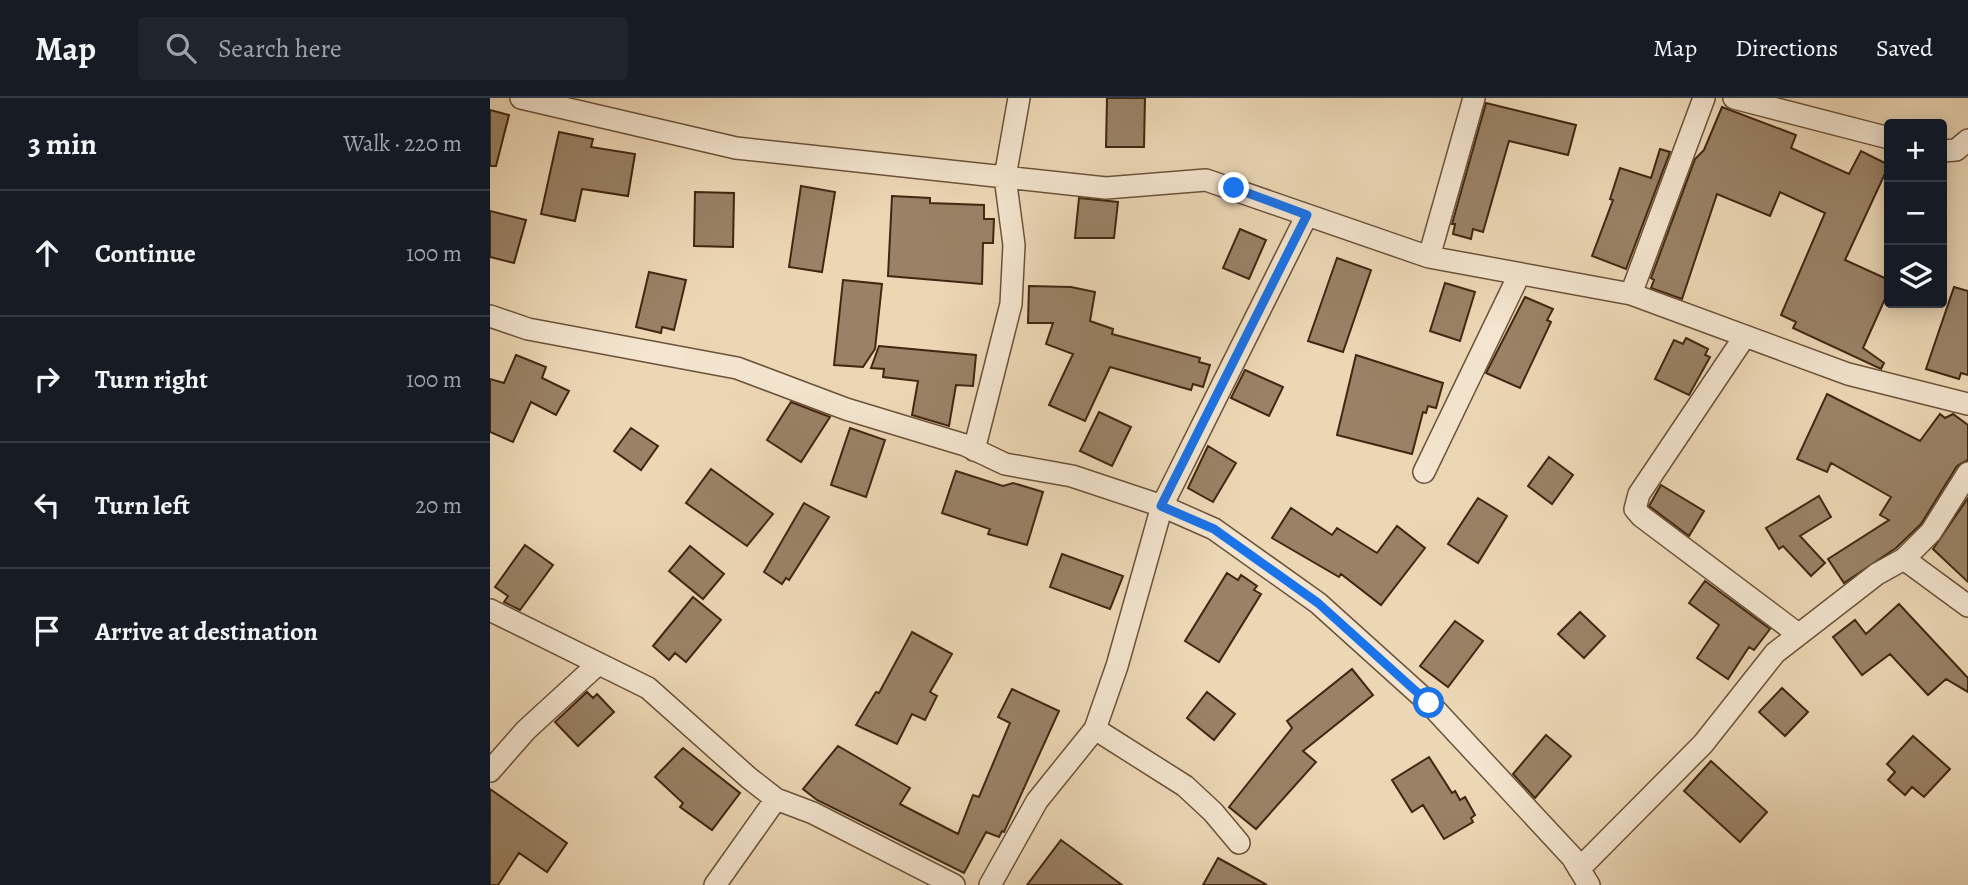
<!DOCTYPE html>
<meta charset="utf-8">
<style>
body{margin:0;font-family:Alegreya,serif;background:#20242c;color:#f1f3f6}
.controls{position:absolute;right:21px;top:21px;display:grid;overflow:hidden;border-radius:7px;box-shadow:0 4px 18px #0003}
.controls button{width:63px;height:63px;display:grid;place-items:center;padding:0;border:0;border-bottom:2px solid #363941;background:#171b24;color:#f1f3f6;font:35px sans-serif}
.stop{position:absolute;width:21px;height:21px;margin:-16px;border:5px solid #1a73e8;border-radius:50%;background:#fff}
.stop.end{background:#1a73e8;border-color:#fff;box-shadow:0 2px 7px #0008}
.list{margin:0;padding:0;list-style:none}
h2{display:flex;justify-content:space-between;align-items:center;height:91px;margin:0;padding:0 28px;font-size:30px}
h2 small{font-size:23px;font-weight:400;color:#9ea1a6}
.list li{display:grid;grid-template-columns:46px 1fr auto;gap:21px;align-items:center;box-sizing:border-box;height:126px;padding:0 28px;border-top:2px solid #363941}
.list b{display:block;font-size:26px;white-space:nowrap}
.list em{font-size:23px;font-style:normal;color:#9ea1a6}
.icon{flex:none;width:38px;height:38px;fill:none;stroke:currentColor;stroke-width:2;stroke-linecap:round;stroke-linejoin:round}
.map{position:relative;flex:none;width:1478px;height:787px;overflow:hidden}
header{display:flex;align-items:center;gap:42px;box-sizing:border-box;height:98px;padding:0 35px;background:#171b24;border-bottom:2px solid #363941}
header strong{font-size:33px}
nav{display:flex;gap:38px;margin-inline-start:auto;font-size:24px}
.search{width:490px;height:63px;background:#20242c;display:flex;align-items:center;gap:18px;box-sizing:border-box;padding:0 24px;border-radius:7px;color:#9ea1a6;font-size:26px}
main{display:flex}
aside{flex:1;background:#171b24}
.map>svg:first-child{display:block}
.building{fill:#9a8266;stroke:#422610;stroke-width:2}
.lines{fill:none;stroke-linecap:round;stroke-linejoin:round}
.street-casing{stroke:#6c5239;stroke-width:24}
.street{stroke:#f3e5cf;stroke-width:21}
.route{stroke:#1a73e8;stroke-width:9}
</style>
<header>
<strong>Map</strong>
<div class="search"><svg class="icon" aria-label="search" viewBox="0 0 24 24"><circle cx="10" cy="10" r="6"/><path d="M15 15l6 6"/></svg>Search here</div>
<nav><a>Map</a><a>Directions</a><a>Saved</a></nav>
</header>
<main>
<aside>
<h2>3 min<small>Walk · 220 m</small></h2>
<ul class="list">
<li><svg class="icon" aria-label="ahead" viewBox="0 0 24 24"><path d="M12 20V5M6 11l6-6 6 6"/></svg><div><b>Continue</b></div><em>100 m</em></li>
<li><svg class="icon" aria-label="right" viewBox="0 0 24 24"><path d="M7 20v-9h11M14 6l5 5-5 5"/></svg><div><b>Turn right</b></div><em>100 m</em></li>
<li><svg class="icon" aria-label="left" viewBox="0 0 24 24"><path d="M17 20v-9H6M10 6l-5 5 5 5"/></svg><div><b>Turn left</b></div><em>20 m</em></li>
<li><svg class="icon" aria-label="arrive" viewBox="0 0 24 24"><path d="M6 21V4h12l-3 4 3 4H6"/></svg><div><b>Arrive at destination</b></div></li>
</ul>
</aside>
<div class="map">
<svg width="1478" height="787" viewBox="0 0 1478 787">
<rect width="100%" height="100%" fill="#ecd7b5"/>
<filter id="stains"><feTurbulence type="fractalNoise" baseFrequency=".00286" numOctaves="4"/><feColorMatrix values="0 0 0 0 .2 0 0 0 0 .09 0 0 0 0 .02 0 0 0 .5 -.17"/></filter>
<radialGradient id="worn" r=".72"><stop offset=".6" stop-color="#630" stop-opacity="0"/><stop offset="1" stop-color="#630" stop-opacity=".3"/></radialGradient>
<path class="building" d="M 617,0 L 655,0 L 654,49 L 616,49 Z
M 996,5 L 1086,27 L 1078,57 L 1019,43 L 993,134 L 983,131 L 981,141 L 963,136 L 965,126 L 962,126 Z
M 1232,9 L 1306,37 L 1301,50 L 1359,76 L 1371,53 L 1399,67 L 1355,162 L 1399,182 L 1399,192 L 1373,250 L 1394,265 L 1391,271 L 1303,230 L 1306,224 L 1291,217 L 1335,115 L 1290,94 L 1280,118 L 1227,96 L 1192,201 L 1161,190 L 1164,182 L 1161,180 L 1205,61 L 1214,52 Z
M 0,12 L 19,17 L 6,68 L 0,68 Z
M 69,34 L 103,41 L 101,49 L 145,56 L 138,98 L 92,91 L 85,123 L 51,116 Z
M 1170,51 L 1180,54 L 1136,171 L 1102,158 L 1123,102 L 1120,101 L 1130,70 L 1161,80 Z
M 311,88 L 345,94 L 332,174 L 299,169 Z
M 205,94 L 244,95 L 243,149 L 204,148 Z
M 402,98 L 440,100 L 440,105 L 494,107 L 494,121 L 504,121 L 503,145 L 493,145 L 492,186 L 398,178 Z
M 589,100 L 628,104 L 624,140 L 585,140 Z
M 0,113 L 36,122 L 24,165 L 0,159 Z
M 750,131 L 776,142 L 759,181 L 733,170 Z
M 847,160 L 881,172 L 853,254 L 818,243 Z
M 159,174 L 196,182 L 184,232 L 172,229 L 171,235 L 146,229 Z
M 353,182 L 392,186 L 385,251 L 373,269 L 344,267 Z
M 955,185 L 985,194 L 970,243 L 940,233 Z
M 539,188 L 581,189 L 605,194 L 600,223 L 623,231 L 622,236 L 710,260 L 709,264 L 720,267 L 713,289 L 703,286 L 701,292 L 620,269 L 595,323 L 559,307 L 583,256 L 556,246 L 563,225 L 538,225 Z
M 1464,189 L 1478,193 L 1478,277 L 1471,275 L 1469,281 L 1436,271 Z
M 1035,199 L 1063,211 L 1057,222 L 1061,224 L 1030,290 L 996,275 Z
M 1196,240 L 1218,251 L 1215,257 L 1220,259 L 1199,297 L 1165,281 L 1184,242 L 1193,246 Z
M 389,248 L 486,257 L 483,288 L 466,287 L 459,328 L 422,317 L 428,283 L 393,279 L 394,271 L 381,270 Z
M 26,257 L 56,269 L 52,280 L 79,293 L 66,317 L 41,304 L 23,344 L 0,334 L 0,281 L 14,285 Z
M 866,257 L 953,285 L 946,310 L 938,308 L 936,315 L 933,314 L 922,356 L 847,337 Z
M 755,272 L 793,289 L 779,318 L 741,300 Z
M 1337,296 L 1430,343 L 1450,316 L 1455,320 L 1463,316 L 1478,327 L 1478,362 L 1467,368 L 1431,426 L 1406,450 L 1354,485 L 1338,461 L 1399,422 L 1390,417 L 1401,399 L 1341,365 L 1337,374 L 1307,361 Z
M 301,304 L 340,319 L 311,364 L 277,342 Z
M 609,314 L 641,329 L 622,368 L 590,353 Z
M 141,330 L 168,348 L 151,372 L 124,353 Z
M 360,330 L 395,342 L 376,399 L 341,387 Z
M 718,348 L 746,365 L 723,404 L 698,390 Z
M 1059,359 L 1083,377 L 1062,406 L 1038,388 Z
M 221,371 L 283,416 L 257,448 L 196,405 Z
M 466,373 L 513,388 L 523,385 L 553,394 L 537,447 L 498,436 L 500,431 L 452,415 Z
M 1171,387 L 1214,413 L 1199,438 L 1159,408 Z
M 1329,398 L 1341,419 L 1310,438 L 1335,465 L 1321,478 L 1293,448 L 1289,451 L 1276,430 Z
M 988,400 L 1017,418 L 988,465 L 958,446 Z
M 1478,400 L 1478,484 L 1443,451 Z
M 314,405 L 339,419 L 299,482 L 296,480 L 292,486 L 274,474 Z
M 801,410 L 842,437 L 847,430 L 887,455 L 907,428 L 935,450 L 891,507 L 851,476 L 849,479 L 782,440 Z
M 35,447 L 63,467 L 30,512 L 14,504 L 18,498 L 5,489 Z
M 200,448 L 234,476 L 213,501 L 179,473 Z
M 572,456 L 633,478 L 620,511 L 560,489 Z
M 737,475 L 748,482 L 751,477 L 767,488 L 764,492 L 771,496 L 729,564 L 695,543 Z
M 1215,483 L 1280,531 L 1264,552 L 1259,549 L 1238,581 L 1207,560 L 1229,527 L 1199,505 Z
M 203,499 L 231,522 L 196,564 L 185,555 L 179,562 L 163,548 Z
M 1409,506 L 1478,580 L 1478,594 L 1456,581 L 1438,597 L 1400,556 L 1372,577 L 1343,539 L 1365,522 L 1376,536 Z
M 1090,514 L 1115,538 L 1094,560 L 1068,536 Z
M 965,523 L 993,543 L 958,589 L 930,568 Z
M 422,534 L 462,556 L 440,594 L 447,598 L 435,622 L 422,616 L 407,646 L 366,627 L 386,594 L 389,595 Z
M 862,571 L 883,597 L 813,653 L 826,664 L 766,731 L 739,709 L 802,630 L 797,623 Z
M 1292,590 L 1318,614 L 1295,638 L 1269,614 Z
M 522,591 L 569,613 L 514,734 L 512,733 L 509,739 L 496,734 L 474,775 L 327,702 L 313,691 L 348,648 L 420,690 L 410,706 L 468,736 L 483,697 L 489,699 L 520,625 L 508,619 Z
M 97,594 L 103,600 L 107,596 L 124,614 L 88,648 L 65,624 Z
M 717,594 L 745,616 L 724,642 L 697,620 Z
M 1056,637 L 1081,658 L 1045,700 L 1023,676 Z
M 1423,638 L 1460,671 L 1434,699 L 1422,689 L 1415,697 L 1398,682 L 1405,674 L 1397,666 Z
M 193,650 L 250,695 L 222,732 L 190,709 L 193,705 L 165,679 Z
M 939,659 L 962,695 L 965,693 L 970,702 L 975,699 L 985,717 L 981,720 L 983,724 L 954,741 L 933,707 L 922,714 L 902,682 Z
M 1221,663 L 1277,714 L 1250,744 L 1194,693 Z
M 0,691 L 77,745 L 57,774 L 29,755 L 8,787 L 0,787 Z
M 571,742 L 632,787 L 537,787 Z
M 728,760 L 777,787 L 713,787 Z"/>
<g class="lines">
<defs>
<path id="street" d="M 31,0 L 246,50 L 515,79 L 529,0
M 1244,0 L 1399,40
M 1452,53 L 1466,52 L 1478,42
M 939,159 L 984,0
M 1141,196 L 1214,0
M 0,218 L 38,231 L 247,270 L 356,311 L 475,347 L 515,366 L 582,378 L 672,408 L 724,431 L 828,505 L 939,605 L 1082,759 L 1099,787
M 1255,238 L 1149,396 L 1145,411 L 1151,418 L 1308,536
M 484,352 L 521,206 L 524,147 L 515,79 L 616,90 L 716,82 L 939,159 L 1141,196 L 1358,276 L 1478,306
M 934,374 L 1029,177
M 1414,461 L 1478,508
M 0,512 L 158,590 L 259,680 L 286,701 L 323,715 L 464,787
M 605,631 L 695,688 L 723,714 L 749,745
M 0,673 L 36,632 L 107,567
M 1089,771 L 1213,646 L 1285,555 L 1387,476 L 1414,461 L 1441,434 L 1478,375
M 225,787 L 286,701
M 500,787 L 547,703 L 605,631 L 627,568 L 672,408 L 817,117"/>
</defs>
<use href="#street" class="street-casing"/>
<use href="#street" class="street"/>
</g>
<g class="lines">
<path class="route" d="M 744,90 L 817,117 L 671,408 L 724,431 L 828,505 L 939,605"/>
</g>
<rect width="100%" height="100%" filter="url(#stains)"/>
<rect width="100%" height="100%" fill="url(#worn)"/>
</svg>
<div class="controls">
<button>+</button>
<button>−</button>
<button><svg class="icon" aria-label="layers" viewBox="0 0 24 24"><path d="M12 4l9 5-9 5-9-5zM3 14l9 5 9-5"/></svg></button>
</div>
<div class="stop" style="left:939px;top:605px"></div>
<div class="stop end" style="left:744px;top:90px"></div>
</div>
</main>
